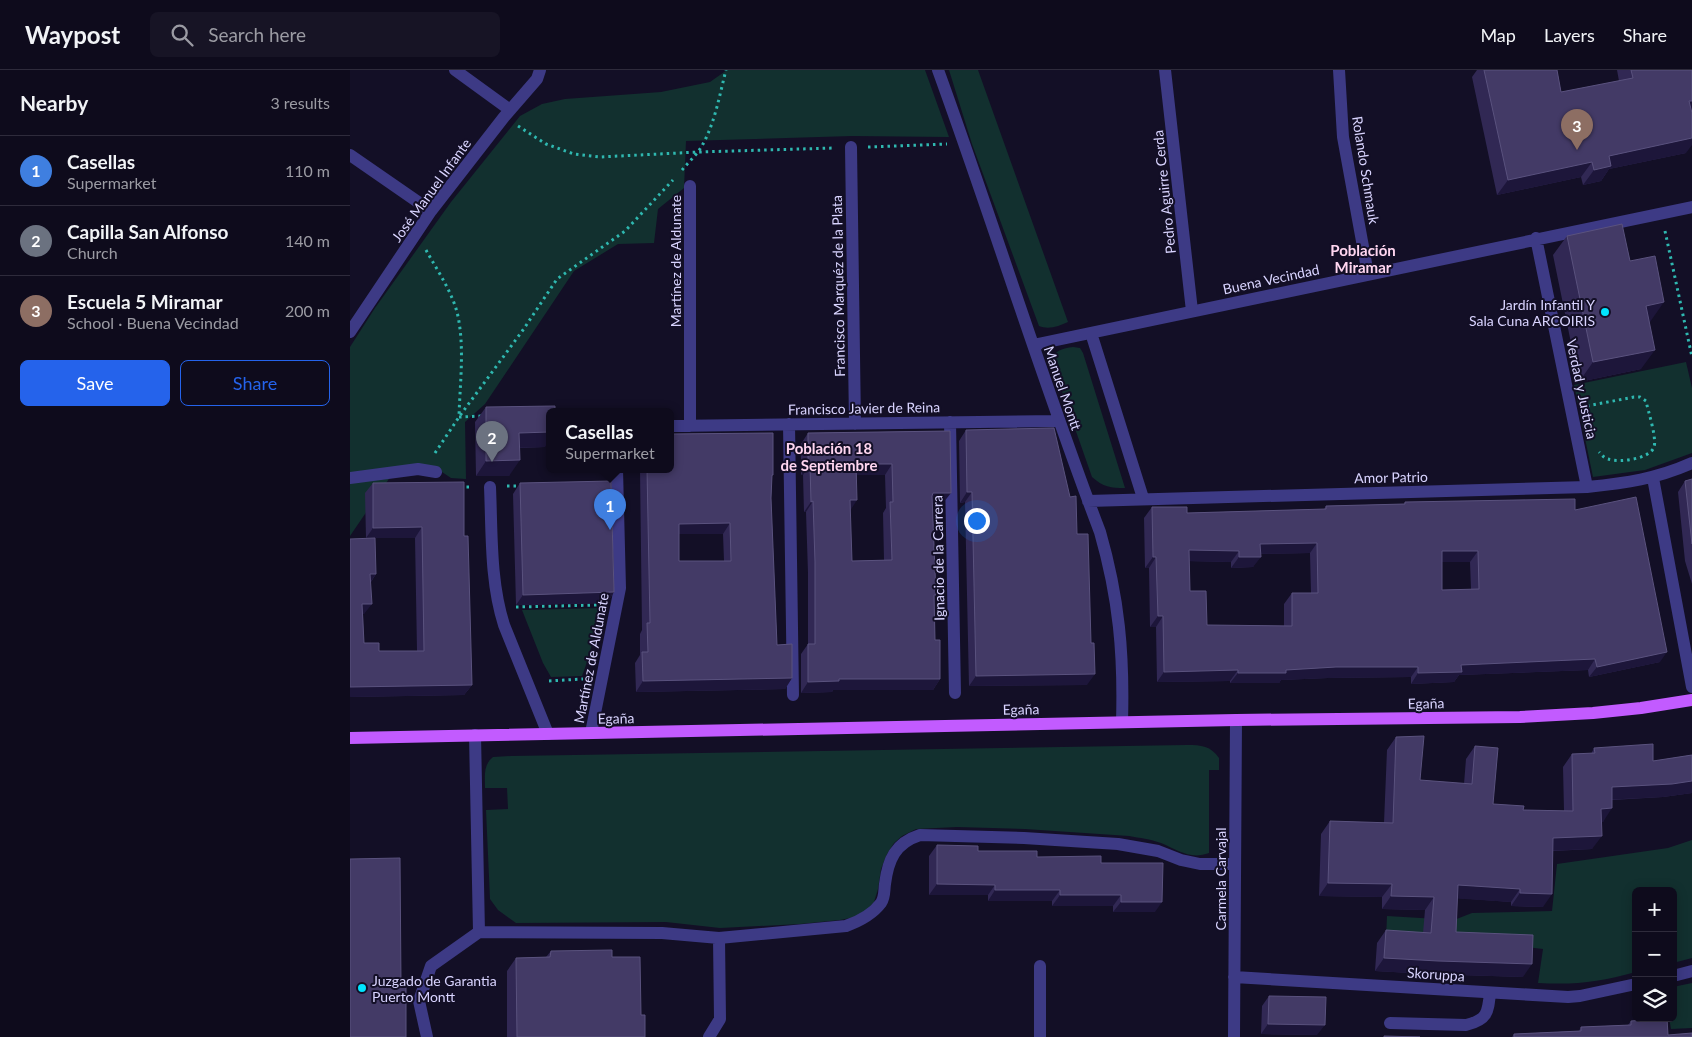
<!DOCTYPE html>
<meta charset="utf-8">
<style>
body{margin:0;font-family:Lato,sans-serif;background:#171425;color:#f1f3f6}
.controls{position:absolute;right:15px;bottom:15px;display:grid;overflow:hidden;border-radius:8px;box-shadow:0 2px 12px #0003}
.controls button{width:45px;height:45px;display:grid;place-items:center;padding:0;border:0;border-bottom:1px solid #2e2b3b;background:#0e0b1c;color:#f1f3f6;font:25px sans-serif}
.you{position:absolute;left:626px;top:450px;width:18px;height:18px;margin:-12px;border:4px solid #fff;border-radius:50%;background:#1a73e8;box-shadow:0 0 0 8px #1a73e833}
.badge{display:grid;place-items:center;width:32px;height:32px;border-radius:50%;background:#2563eb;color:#fff;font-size:16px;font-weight:700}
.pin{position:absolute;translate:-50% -41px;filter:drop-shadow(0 1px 2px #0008)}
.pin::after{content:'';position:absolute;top:26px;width:18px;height:15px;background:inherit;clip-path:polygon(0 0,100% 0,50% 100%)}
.popup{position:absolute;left:196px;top:338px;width:128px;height:65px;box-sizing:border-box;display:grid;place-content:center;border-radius:8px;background:#0e0b1c;filter:drop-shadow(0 1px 4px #0005);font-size:16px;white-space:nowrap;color:#9b9ba3}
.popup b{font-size:19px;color:#f1f3f6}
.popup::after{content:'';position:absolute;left:50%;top:100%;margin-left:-10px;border:10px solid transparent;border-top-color:#0e0b1c}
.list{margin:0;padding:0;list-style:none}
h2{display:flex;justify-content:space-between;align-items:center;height:65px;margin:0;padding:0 20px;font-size:21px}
h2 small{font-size:16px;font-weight:400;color:#9b9ba3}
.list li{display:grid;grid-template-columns:32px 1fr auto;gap:15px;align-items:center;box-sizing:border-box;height:70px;padding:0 20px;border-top:1px solid #2e2b3b}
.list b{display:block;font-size:19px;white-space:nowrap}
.list p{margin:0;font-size:16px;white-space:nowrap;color:#9b9ba3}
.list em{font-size:16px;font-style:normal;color:#9b9ba3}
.actions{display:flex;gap:10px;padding:15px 20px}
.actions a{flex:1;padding:11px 0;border:1px solid #2563eb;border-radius:8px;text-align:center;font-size:18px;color:#2563eb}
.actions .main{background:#2563eb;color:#fff}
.icon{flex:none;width:28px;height:28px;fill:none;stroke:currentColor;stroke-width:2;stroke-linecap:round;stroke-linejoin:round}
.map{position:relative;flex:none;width:1342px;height:967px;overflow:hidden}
header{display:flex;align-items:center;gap:30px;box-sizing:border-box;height:70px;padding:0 25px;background:#0e0b1c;border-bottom:1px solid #2e2b3b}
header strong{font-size:24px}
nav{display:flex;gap:28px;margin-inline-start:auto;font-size:18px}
.search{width:350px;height:45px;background:#171425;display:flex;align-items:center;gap:12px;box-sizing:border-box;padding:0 18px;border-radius:8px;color:#9b9ba3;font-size:19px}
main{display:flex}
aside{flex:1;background:#0e0b1c}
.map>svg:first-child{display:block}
.green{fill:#12302f}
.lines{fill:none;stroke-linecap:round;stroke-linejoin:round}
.path{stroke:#2fb8b0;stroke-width:3;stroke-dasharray:2.5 4;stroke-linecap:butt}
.minor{stroke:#3d3a85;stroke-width:12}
.major{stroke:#c25bff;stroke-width:12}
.wall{fill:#312854;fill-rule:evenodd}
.shaded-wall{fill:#1d163a}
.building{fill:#433a66;stroke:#5a527e;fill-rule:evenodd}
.poi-dot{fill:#00e5ff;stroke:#130f26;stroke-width:2}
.labels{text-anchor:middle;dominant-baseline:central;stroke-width:4;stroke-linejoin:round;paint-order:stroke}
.street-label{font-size:14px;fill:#d9d4ff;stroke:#130f26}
.poi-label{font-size:14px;fill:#d9d4ff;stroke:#130f26;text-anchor:end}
.neighbourhood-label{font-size:15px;font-weight:bold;fill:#ffd6f0;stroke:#130f26}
</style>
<header>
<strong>Waypost</strong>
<div class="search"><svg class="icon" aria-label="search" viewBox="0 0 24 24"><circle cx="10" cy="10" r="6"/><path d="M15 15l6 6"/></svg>Search here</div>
<nav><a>Map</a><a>Layers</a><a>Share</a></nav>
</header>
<main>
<aside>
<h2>Nearby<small>3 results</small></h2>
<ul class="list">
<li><span class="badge" style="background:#3f7fe0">1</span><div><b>Casellas</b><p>Supermarket</p></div><em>110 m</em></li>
<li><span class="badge" style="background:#6b7280">2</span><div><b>Capilla San Alfonso</b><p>Church</p></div><em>140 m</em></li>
<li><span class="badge" style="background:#8d6e63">3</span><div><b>Escuela 5 Miramar</b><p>School · Buena Vecindad</p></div><em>200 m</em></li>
</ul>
<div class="actions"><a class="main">Save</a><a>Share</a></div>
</aside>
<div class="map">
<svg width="1342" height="967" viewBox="0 0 1342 967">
<rect width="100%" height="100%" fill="#130f26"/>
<path class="green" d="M 377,0 L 575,0 L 599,67 L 502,66 L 336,71 L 334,118 L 308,139 L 304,173 L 268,174 L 224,201 L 135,334 L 115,352 L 116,409 L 101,408 L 89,400 L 45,400 L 0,466 L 0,277 L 25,238 L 101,132 L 170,46 L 192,34 L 215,29 L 311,22 L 360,12 Z
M 599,0 L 628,0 L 718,252 C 709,256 699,260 689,256 L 622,74 Z
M 723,277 L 730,278 L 733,283 L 775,418 C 761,418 753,417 742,407 L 701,290 C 704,281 713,278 723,277 Z
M 1336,292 L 1342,318 L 1342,383 L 1295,400 L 1243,407 L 1224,315 Z
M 252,538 L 237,592 L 232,606 L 201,607 L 193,593 L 172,540 Z
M 837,675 C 851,675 861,676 869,688 L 869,700 L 859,700 L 859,783 C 840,790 828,780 811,773 C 800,769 790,768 779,766 L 675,759 L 607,757 L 566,759 L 552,766 L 544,773 L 537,784 L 531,799 L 528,819 L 524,832 L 516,841 L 505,847 L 490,850 L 450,854 L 370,858 L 316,852 L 166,853 L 148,840 L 140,829 L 136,740 L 158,739 L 157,718 L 135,718 C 135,706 133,695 143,687 L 161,686 Z
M 1342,770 L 1342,888 L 1323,893 L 1323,821 L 1286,821 L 1286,902 C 1249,912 1227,915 1188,913 L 1193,879 L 1153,874 L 1036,869 L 1037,846 L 1104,850 L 1122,843 L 1202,841 L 1207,794 L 1318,778 Z
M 1342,913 L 1342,958 L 1321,959 L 1319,948 L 1323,948 L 1323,917 Z"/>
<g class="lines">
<path class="path" d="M 168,56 L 196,74 L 224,84 L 250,87 L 348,82 L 484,78
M 518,77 L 597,74
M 332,100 C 337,94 343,88 348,82 C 364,59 369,27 376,0
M 1315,161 L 1342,287
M 76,180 C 87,200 101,220 107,242 C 115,275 110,312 109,346
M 1237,336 L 1284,327 L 1290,327 L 1296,331 C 1298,341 1307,368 1304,377 C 1300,389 1269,393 1258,389 C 1254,388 1252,385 1249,382
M 277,341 L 312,340
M 109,347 L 133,346
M 85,383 L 109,347 L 173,260 L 207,209 L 275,161 L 323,110
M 157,416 L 171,416
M 110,417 L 123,417
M 166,537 L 249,535
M 199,611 L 233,609"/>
<path class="minor" d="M 105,0 L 160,40
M 588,0 C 644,154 692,310 750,462 C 769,528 774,584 772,652
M 815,0 L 842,241
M 989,0 L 993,67 L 1018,204
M 501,77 L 505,354
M 0,85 L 81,141
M 340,116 L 340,356
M 1186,168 L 1237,417
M 0,262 L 81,141 L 154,47 L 187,9 L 190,0
M 741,263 L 793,428
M 683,275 L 1342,137
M 600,352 L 605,623
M 439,354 L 443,625
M 320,356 L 709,351
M 0,408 L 68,399 L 86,402
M 1303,408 L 1342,617
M 140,417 C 142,463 140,511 154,555 L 198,664
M 738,431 L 1237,417 C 1276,413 1306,409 1342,393
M 241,663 L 270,518 L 267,399
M 125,665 L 129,862
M 690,896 L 690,967
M 1323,906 L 1342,901
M 884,907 L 1218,927 L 1230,926 L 1286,914
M 1040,953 L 1116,955 C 1137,950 1138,943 1140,923
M 77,967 L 69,931 L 81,896 L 129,862 L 312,863 L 369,868 L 496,856 C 510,851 522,845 531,833 C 535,827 534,821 535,814 C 538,790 545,773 570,765 L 674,768 L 768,774 L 808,781 L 831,790 L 850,794 L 885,794
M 359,967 L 370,949 L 369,868
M 884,967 L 886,650"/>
<path class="major" d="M 0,668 L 886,650 L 1170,647 L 1243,643 L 1291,638 L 1342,630"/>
</g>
<path class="wall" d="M 1127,0 L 1207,0 L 1211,22 L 1269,11 L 1267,0 L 1342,0 L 1336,83 L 1259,99 L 1251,111 L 1233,115 L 1231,107 L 1147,125 L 1122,7 Z
M 1217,166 L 1280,191 L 1300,252 L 1299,252 L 1291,299 L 1229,312 L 1203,185 Z
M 136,337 L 195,377 L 169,378 L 159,406 L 126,406 L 125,352 Z
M 616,360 L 727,464 L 737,615 L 619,616 L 615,432 L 610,433 L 609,371 Z
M 600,361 L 593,433 L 583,434 L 585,570 L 590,609 L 583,620 L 483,620 L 482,622 L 451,623 L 451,584 L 458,574 L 458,503 L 456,442 L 454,442 L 453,405 L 451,405 L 451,374 L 458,363 ZM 507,405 L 535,405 L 536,438 L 533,443 L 534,490 L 502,491 L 500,441 Z
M 290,399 L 320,399 L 422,407 L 421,428 L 427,575 L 442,608 L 435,619 L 286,622 L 285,593 L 290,585 L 290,564 L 292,560 ZM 329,464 L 373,464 L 374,491 L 329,491 Z
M 1342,409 L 1342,514 L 1335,491 L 1328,422 L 1335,411 Z
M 23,413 L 114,466 L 122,615 L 114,625 L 0,627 L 0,469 L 26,504 L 21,512 L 14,544 L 13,544 L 14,573 L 29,581 L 67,581 L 65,468 L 16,468 L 15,423 Z
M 170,413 L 264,522 L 257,533 L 166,535 L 163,424 Z
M 1055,432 L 1225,440 L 1310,592 L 1239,607 L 1238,600 L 1109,605 L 1104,612 L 1061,614 L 1061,607 L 978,608 L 931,610 L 929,613 L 880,613 L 880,611 L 807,612 L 806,557 L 800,557 L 799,498 L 795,498 L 794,448 L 802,437 L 837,443 L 974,439 L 976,436 L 1054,434 ZM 960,483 L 961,523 L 942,523 L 934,534 L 934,556 L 857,555 L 840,521 L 839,491 L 881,492 L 881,498 L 903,497 L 910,484 ZM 1092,492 L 1120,492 L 1121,519 L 1092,520 Z
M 1046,667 L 1070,710 L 1114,714 L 1116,689 L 1125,676 L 1143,734 L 1173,740 L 1214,741 L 1213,697 L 1222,684 L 1241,684 L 1244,678 L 1303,691 L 1342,685 L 1342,723 L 1313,727 L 1262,730 L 1253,752 L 1251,752 L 1242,779 L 1203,781 L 1193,837 L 1161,836 L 1161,832 L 1107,828 L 1106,862 L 1173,907 L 1079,904 L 1025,901 L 1027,873 L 1036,860 L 1073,863 L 1075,840 L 1032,839 L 1032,827 L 969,826 L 971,764 L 980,751 L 1034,753 L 1037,680 Z
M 587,775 L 628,781 L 751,793 L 805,842 L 763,842 L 763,836 L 702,836 L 702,831 L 638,831 L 638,825 L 579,825 L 579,786 Z
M 201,881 L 262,887 L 291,945 L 295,967 L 157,967 L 157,901 L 166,888 L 196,887 Z
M 919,926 L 967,965 L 911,964 L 912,936 Z
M 1281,951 L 1318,965 L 1342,967 L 1162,967 L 1164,964 L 1229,961 L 1231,957 L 1278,955 Z"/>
<path class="shaded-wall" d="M 1339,31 L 1342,31 L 1342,44 Z
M 1342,68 L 1342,75 L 1336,83 L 1259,99 L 1251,111 L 1233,115 L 1244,100 L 1259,86 Z
M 1242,92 L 1231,107 L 1147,125 L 1158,110 Z
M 1314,232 L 1300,252 L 1282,256 L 1296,236 Z
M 1305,280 L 1291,299 L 1229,312 L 1243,292 Z
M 200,362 L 200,370 L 195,377 L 158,378 L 169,363 Z
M 170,390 L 159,406 L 126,406 L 136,391 Z
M 506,394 L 542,394 L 535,405 L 499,405 Z
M 458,395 L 460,395 L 453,405 L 451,405 Z
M 617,422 L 622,422 L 615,432 L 610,433 Z
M 583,423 L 601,423 L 593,433 L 576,434 Z
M 500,430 L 507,430 L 500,441 Z
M 463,431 L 456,442 L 454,442 L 461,432 Z
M 380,453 L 373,464 L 322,464 L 329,454 Z
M 72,457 L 65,468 L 16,468 L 23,458 Z
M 967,473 L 960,483 L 903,484 L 910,474 Z
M 839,480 L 889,481 L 881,492 L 832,491 Z
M 1092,481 L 1128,481 L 1120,492 L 1084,492 Z
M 803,487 L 806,487 L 799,498 L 795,498 Z
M 889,487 L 911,487 L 903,497 L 881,498 Z
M 20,504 L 26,504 L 19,514 Z
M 264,522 L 257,533 L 166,535 L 173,525 Z
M 12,534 L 22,534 L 14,544 L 5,545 Z
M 808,546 L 813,546 L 806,557 L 800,557 Z
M 1317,582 L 1310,592 L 1239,607 L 1247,597 Z
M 1245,589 L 1238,600 L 1109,605 L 1104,612 L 1061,614 L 1068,603 L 1111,595 Z
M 986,597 L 1068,597 L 1061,607 L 978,608 L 931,610 L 929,613 L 880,613 L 888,603 Z
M 888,600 L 880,611 L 807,612 L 814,602 Z
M 745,604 L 737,615 L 619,616 L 626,606 Z
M 442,608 L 435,619 L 286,622 L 293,611 Z
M 489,609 L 590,609 L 583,620 L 483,620 L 482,622 L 451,623 L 458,612 Z
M 122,615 L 114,625 L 0,627 L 0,617 Z
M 1342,711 L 1342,723 L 1313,727 L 1252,730 L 1262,717 Z
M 1262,738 L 1253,752 L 1242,752 L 1251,739 Z
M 1252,766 L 1242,779 L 1194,781 L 1203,768 Z
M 978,813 L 1042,814 L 1032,827 L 969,826 Z
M 587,814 L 645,815 L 638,825 L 579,825 Z
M 1108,815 L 1170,819 L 1161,832 L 1099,828 Z
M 645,820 L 710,820 L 702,831 L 638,831 Z
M 1170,823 L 1202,824 L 1193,837 L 1161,836 Z
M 710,825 L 771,825 L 763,836 L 702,836 Z
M 1041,826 L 1084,827 L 1075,840 L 1032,839 Z
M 771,832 L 812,832 L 805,842 L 763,842 Z
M 1034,888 L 1182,894 L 1173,907 L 1079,904 L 1025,901 Z
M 918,954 L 975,955 L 967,965 L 911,964 Z"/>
<path class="building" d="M 1134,0 L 1207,0 L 1211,22 L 1283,8 L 1281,0 L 1342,0 L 1342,31 L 1339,31 L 1342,43 L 1342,68 L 1259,86 L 1261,96 L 1244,100 L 1242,92 L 1158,110 Z
M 1272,154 L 1280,191 L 1305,186 L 1314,232 L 1296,236 L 1305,280 L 1243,292 L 1217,166 Z
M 205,336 L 205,341 L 200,341 L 200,362 L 169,363 L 170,390 L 136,391 L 136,337 Z
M 704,358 L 720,427 L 726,426 L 727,464 L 738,464 L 741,573 L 744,573 L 745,604 L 626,606 L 622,422 L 617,422 L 616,360 Z
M 600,361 L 601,423 L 583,423 L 582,426 L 586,525 L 584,525 L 585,570 L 590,570 L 590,609 L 489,609 L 489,611 L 458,612 L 458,574 L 465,574 L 465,492 L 463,431 L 461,432 L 460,395 L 458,395 L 458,363 ZM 506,394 L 542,394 L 543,432 L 540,432 L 542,490 L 502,491 L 500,430 L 507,430 Z
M 423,363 L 423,405 L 422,405 L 421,428 L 427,575 L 442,574 L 442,608 L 293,611 L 292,582 L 298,582 L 297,553 L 300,553 L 297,399 L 320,399 L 320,364 ZM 380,453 L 381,491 L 329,491 L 329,454 Z
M 1342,409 L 1342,474 L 1335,411 Z
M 261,411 L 264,522 L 173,525 L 170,413 Z
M 114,412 L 114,466 L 118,466 L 122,615 L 0,617 L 0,469 L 25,468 L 26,504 L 20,504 L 22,534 L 12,534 L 14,573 L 29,573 L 29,581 L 74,581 L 72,457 L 23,458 L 23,413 Z
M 1286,427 L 1317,582 L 1247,597 L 1245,589 L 1111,595 L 1112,602 L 1068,603 L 1068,597 L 986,597 L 936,600 L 936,603 L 888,603 L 888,600 L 814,602 L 813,546 L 808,546 L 806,487 L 803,487 L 802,437 L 837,437 L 837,443 L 976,439 L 976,436 L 1055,434 L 1055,432 L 1225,429 L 1225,440 ZM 967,473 L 968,523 L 942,523 L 942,556 L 857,555 L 856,521 L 840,521 L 839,480 L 889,481 L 889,487 L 911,487 L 910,474 ZM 1092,481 L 1128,481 L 1129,519 L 1092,520 Z
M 1074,666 L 1070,710 L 1122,714 L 1125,676 L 1148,678 L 1143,734 L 1174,736 L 1173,740 L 1223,741 L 1222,684 L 1245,683 L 1244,678 L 1303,674 L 1303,691 L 1342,685 L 1342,711 L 1322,714 L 1262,717 L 1262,738 L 1251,739 L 1252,766 L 1203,768 L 1202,824 L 1170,823 L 1170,819 L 1108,815 L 1106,862 L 1183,865 L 1182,894 L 1088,891 L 1034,888 L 1036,860 L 1081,863 L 1084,827 L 1041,826 L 1042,814 L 978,813 L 980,751 L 1043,753 L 1046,667 Z
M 587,775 L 628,776 L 628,781 L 687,781 L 687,787 L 751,786 L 751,793 L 813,793 L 812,832 L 771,832 L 771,825 L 710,825 L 710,820 L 645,820 L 645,815 L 587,814 Z
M 50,788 L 51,915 L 56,915 L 56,967 L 0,967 L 0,789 Z
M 262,880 L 262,887 L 290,887 L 291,945 L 295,945 L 295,967 L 167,967 L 166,888 L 200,887 L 201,881 Z
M 919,926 L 976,927 L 975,955 L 918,954 Z
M 1317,948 L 1318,965 L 1342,963 L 1342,967 L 1164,967 L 1164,964 L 1231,961 L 1231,957 L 1281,955 L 1281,951 Z
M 1034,966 L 1070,967 L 1034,967 Z"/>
<g class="poi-dot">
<circle cx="1255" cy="242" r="5"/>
<circle cx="12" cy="918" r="5"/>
</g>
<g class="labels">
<g class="street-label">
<text transform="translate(1016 100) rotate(81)">Rolando Schmauk</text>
<text transform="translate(81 120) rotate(-54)">José Manuel Infante</text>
<text transform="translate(814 122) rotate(-96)">Pedro Aguirre Cerda</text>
<text transform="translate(325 191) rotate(-90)">Martínez de Aldunate</text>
<text transform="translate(921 209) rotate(-12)">Buena Vecindad</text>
<text transform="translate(488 216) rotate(-91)">Francisco Marquéz de la Plata</text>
<text transform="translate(713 318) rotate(71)">Manuel Montt</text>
<text transform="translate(1232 319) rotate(78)">Verdad y Justicia</text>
<text transform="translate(514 338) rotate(-1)">Francisco Javier de Reina</text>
<text transform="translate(1041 407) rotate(-1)">Amor Patrio</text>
<text transform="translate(588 488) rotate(-91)">Ignacio de la Carrera</text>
<text transform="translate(241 588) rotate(-79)">Martínez de Aldunate</text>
<text transform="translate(1076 633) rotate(-1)">Egaña</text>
<text transform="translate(671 639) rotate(-1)">Egaña</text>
<text transform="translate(266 648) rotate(-1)">Egaña</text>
<text transform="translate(870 809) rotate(-90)">Carmela Carvajal</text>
<text transform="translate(1086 904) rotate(4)">Skoruppa</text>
</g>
<g class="poi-label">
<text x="1245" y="234">Jardín Infantil Y<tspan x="1245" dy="16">Sala Cuna ARCOIRIS</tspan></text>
<text x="22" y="910" text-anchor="start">Juzgado de Garantia<tspan x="22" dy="16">Puerto Montt</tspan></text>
</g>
<g class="neighbourhood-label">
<text x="1013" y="180">Población<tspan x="1013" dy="17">Miramar</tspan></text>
<text x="479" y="378">Población 18<tspan x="479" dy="17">de Septiembre</tspan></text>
</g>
</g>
</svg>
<div class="controls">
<button>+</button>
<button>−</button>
<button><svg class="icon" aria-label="layers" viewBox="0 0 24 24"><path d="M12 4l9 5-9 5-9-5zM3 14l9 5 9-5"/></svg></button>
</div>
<div class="you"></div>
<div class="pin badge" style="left:260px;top:460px;background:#3f7fe0">1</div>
<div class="popup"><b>Casellas</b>Supermarket</div>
<div class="pin badge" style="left:142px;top:392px;background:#6b7280">2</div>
<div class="pin badge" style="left:1227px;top:80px;background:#8d6e63">3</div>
</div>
</main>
